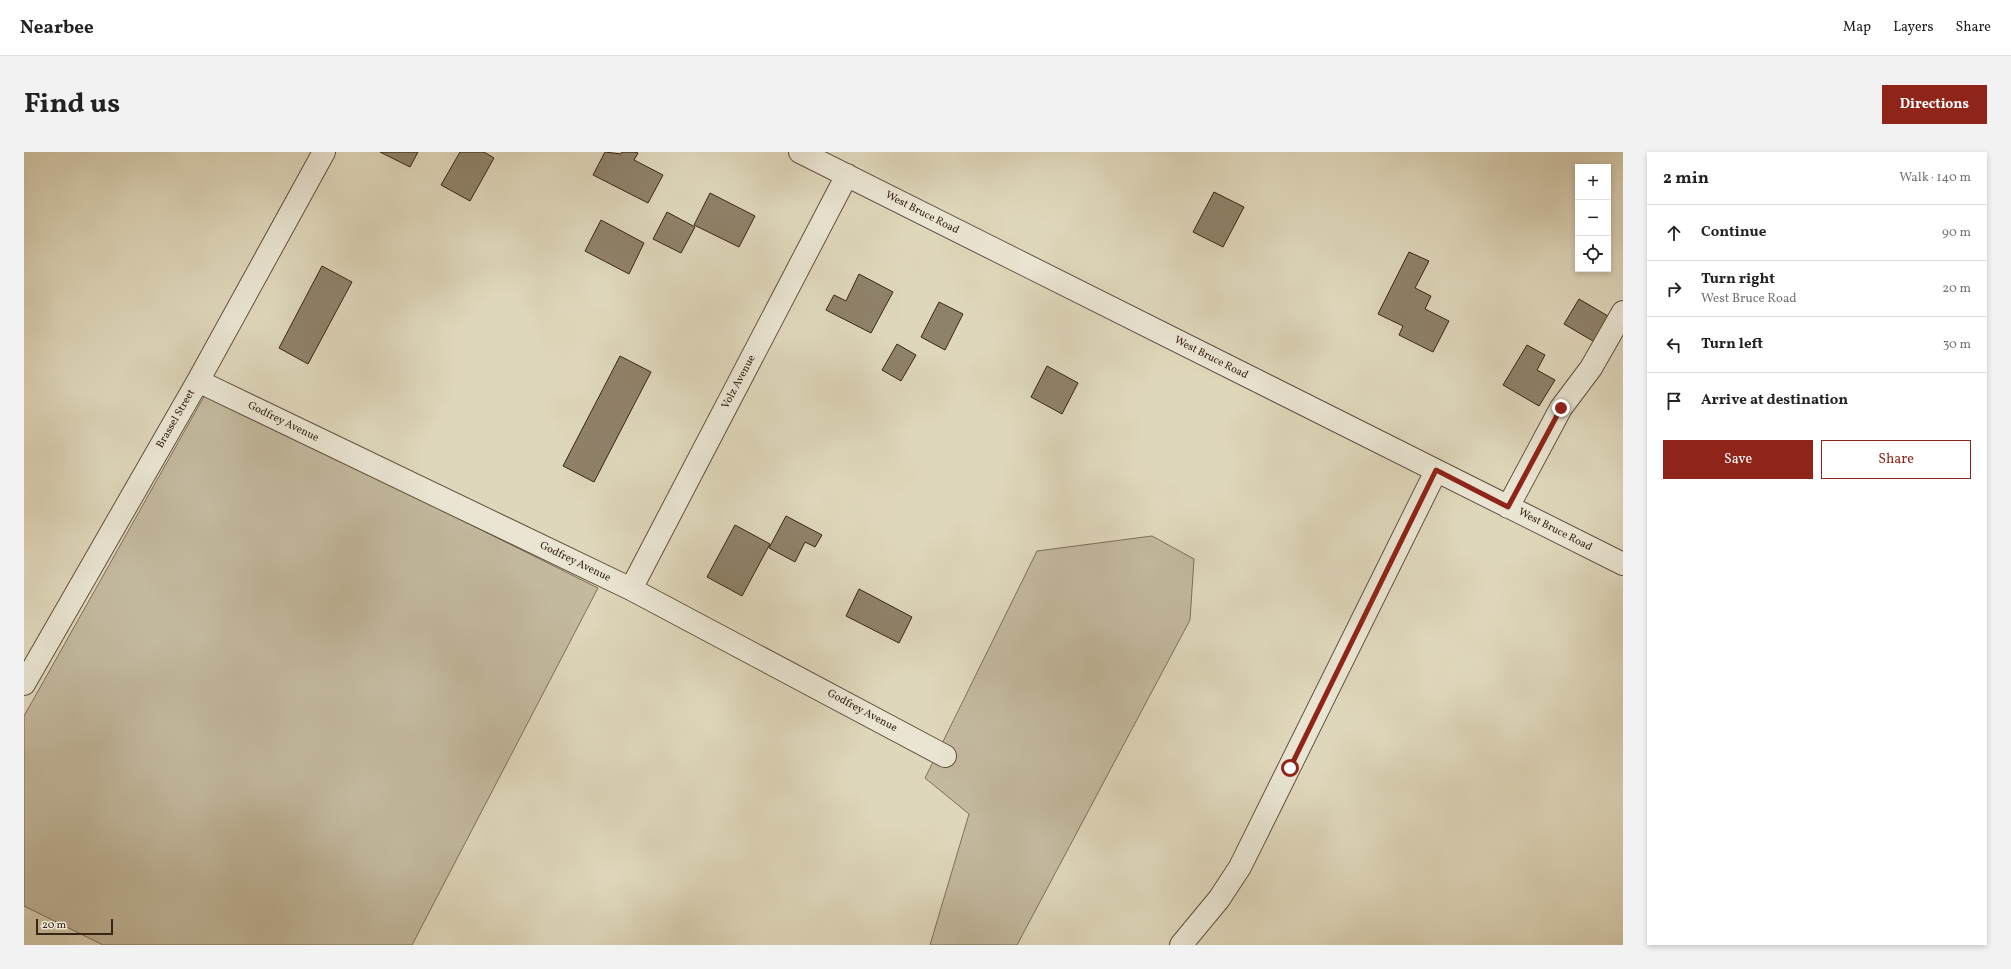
<!DOCTYPE html>
<meta charset="utf-8">
<style>
body{margin:0;font-family:Vollkorn,serif;background:#f2f2f2;color:#222}
.controls{position:absolute;right:12px;top:12px;display:grid;overflow:hidden;border-radius:0px;box-shadow:0 2px 6px #0003}
.controls button{width:36px;height:36px;display:grid;place-items:center;padding:0;border:0;border-bottom:1px solid #e0e0e0;background:#fff;color:#222;font:20px sans-serif}
.scale{position:absolute;left:12px;bottom:10px;width:77px;box-sizing:border-box;padding-left:4px;border:2px solid #382513;border-top:0;font-size:11px;line-height:14px;white-space:nowrap;color:#382513;-webkit-text-stroke:3px #eae5d3;paint-order:stroke}
.stop{position:absolute;width:12px;height:12px;margin:-9px;border:3px solid #8f2418;border-radius:50%;background:#fff}
.stop.end{background:#8f2418;border-color:#fff;box-shadow:0 1px 4px #0008}
.list{margin:0;padding:0;list-style:none}
h2{display:flex;justify-content:space-between;align-items:center;height:52px;margin:0;padding:0 16px;font-size:17px}
h2 small{font-size:13px;font-weight:400;color:#767676}
.list li{display:grid;grid-template-columns:26px 1fr auto;gap:12px;align-items:center;box-sizing:border-box;height:56px;padding:0 16px;border-top:1px solid #e0e0e0}
.list b{display:block;font-size:15px;white-space:nowrap}
.list p{margin:0;font-size:13px;white-space:nowrap;color:#767676}
.list em{font-size:13px;font-style:normal;color:#767676}
.actions{display:flex;gap:8px;padding:12px 16px}
.actions a{flex:1;padding:9px 0;border:1px solid #8f2418;border-radius:0px;text-align:center;font-size:14px;color:#8f2418}
.actions .main{background:#8f2418;color:#fff}
.icon{flex:none;width:22px;height:22px;fill:none;stroke:currentColor;stroke-width:2;stroke-linecap:round;stroke-linejoin:round}
.map{position:relative;flex:none;width:1599px;height:793px;overflow:hidden;border-radius:0px}
header{display:flex;align-items:center;gap:24px;box-sizing:border-box;height:56px;padding:0 20px;background:#fff;border-bottom:1px solid #e0e0e0}
header strong{font-size:19px}
nav{display:flex;gap:22px;margin-inline-start:auto;font-size:14px}
.intro{display:flex;align-items:center;justify-content:space-between;box-sizing:border-box;height:96px;padding:0 24px}
h1{margin:0;font-size:28px}
.button{padding:10px 18px;border-radius:0px;background:#8f2418;color:#fff;font-size:14px;font-weight:700}
main{display:flex;gap:24px;padding:0 24px}
aside{flex:1;background:#fff;border-radius:0px;box-shadow:0 2px 6px #0003}
.map>svg:first-child{display:block}
.green{fill:#c3b99e;stroke:#7e6f58}
.building{fill:#8f826a;stroke:#382513}
.lines{fill:none;stroke-linecap:round;stroke-linejoin:round}
.minor-casing{stroke:#62523d;stroke-width:24}
.minor{stroke:#eae5d3;stroke-width:22}
.route{stroke:#8f2418;stroke-width:5}
.labels{text-anchor:middle;dominant-baseline:central;stroke-width:3;stroke-linejoin:round;paint-order:stroke}
.street-label{font-size:11px;fill:#382513;stroke:#eae5d3}
</style>
<header>
<strong>Nearbee</strong>
<nav><a>Map</a><a>Layers</a><a>Share</a></nav>
</header>
<div class="intro"><h1>Find us</h1><a class="button">Directions</a></div>
<main>
<div class="map">
<svg width="1599" height="793" viewBox="0 0 1599 793">
<rect width="100%" height="100%" fill="#dfd7bb"/>
<filter id="stains"><feTurbulence type="fractalNoise" baseFrequency=".005" numOctaves="4"/><feColorMatrix values="0 0 0 0 .2 0 0 0 0 .09 0 0 0 0 .02 0 0 0 .5 -.17"/></filter>
<radialGradient id="worn" r=".72"><stop offset=".6" stop-color="#630" stop-opacity="0"/><stop offset="1" stop-color="#630" stop-opacity=".3"/></radialGradient>
<path class="green" d="M 182,241 L 574,436 L 388,793 L 79,793 L 0,754 L 0,564 Z
M 1128,384 L 1170,407 L 1166,468 L 993,793 L 906,793 L 945,662 L 901,626 L 1013,399 Z"/>
<path class="building" d="M 356,0 L 394,0 L 386,15 Z
M 436,0 L 460,0 L 470,6 L 446,49 L 417,33 Z
M 581,0 L 597,2 L 598,0 L 611,0 L 614,1 L 610,8 L 639,23 L 624,51 L 569,23 Z
M 1190,40 L 1220,55 L 1199,95 L 1169,80 Z
M 686,41 L 731,64 L 715,95 L 670,73 Z
M 643,60 L 671,75 L 657,101 L 629,87 Z
M 577,68 L 620,91 L 605,122 L 561,99 Z
M 1385,100 L 1405,109 L 1391,136 L 1407,144 L 1401,157 L 1425,169 L 1409,200 L 1375,183 L 1379,174 L 1354,162 Z
M 298,114 L 328,130 L 284,212 L 255,196 Z
M 835,122 L 869,140 L 847,181 L 802,158 L 810,143 L 822,149 Z
M 1555,147 L 1589,167 L 1574,192 L 1540,172 Z
M 915,150 L 939,162 L 921,198 L 897,185 Z
M 873,192 L 892,203 L 877,229 L 858,218 Z
M 1503,193 L 1521,203 L 1513,218 L 1531,228 L 1515,254 L 1479,233 Z
M 596,204 L 627,220 L 570,330 L 539,314 Z
M 1023,214 L 1054,231 L 1038,262 L 1007,245 Z
M 762,364 L 798,383 L 791,395 L 781,390 L 771,410 L 745,396 Z
M 711,373 L 746,392 L 718,444 L 683,425 Z
M 835,437 L 888,465 L 875,491 L 822,464 Z"/>
<g class="lines">
<defs>
<path id="minor" d="M 776,0 L 1599,412
M 174,229 L 607,437 L 921,604
M 1484,355 L 1537,256 L 1567,216 L 1599,160
M 607,437 L 823,23
M 0,532 L 174,229 L 300,0
M 1157,793 L 1195,747 L 1216,715 L 1412,319"/>
</defs>
<use href="#minor" class="minor-casing"/>
<use href="#minor" class="minor"/>
</g>
<g class="lines">
<path class="route" d="M 1266,616 L 1412,318 L 1484,355 L 1537,256"/>
</g>
<g class="labels">
<g class="street-label">
<text transform="translate(898 61) rotate(27)">West Bruce Road</text>
<text transform="translate(1187 206) rotate(27)">West Bruce Road</text>
<text transform="translate(715 230) rotate(-62)">Volz Avenue</text>
<text transform="translate(152 267) rotate(-60)">Brassel Street</text>
<text transform="translate(259 270) rotate(26)">Godfrey Avenue</text>
<text transform="translate(1531 378) rotate(27)">West Bruce Road</text>
<text transform="translate(551 410) rotate(26)">Godfrey Avenue</text>
<text transform="translate(838 559) rotate(28)">Godfrey Avenue</text>
</g>
</g>
<rect width="100%" height="100%" filter="url(#stains)"/>
<rect width="100%" height="100%" fill="url(#worn)"/>
</svg>
<div class="controls">
<button>+</button>
<button>−</button>
<button><svg class="icon" aria-label="locate" viewBox="0 0 24 24"><circle cx="12" cy="12" r="6"/><path d="M12 2v4M12 18v4M2 12h4M18 12h4"/></svg></button>
</div>
<div class="scale">20 m</div>
<div class="stop" style="left:1266px;top:616px"></div>
<div class="stop end" style="left:1537px;top:256px"></div>
</div>
<aside>
<h2>2 min<small>Walk · 140 m</small></h2>
<ul class="list">
<li><svg class="icon" aria-label="ahead" viewBox="0 0 24 24"><path d="M12 20V5M6 11l6-6 6 6"/></svg><div><b>Continue</b></div><em>90 m</em></li>
<li><svg class="icon" aria-label="right" viewBox="0 0 24 24"><path d="M7 20v-9h11M14 6l5 5-5 5"/></svg><div><b>Turn right</b><p>West Bruce Road</p></div><em>20 m</em></li>
<li><svg class="icon" aria-label="left" viewBox="0 0 24 24"><path d="M17 20v-9H6M10 6l-5 5 5 5"/></svg><div><b>Turn left</b></div><em>30 m</em></li>
<li><svg class="icon" aria-label="arrive" viewBox="0 0 24 24"><path d="M6 21V4h12l-3 4 3 4H6"/></svg><div><b>Arrive at destination</b></div></li>
</ul>
<div class="actions"><a class="main">Save</a><a>Share</a></div>
</aside>
</main>
